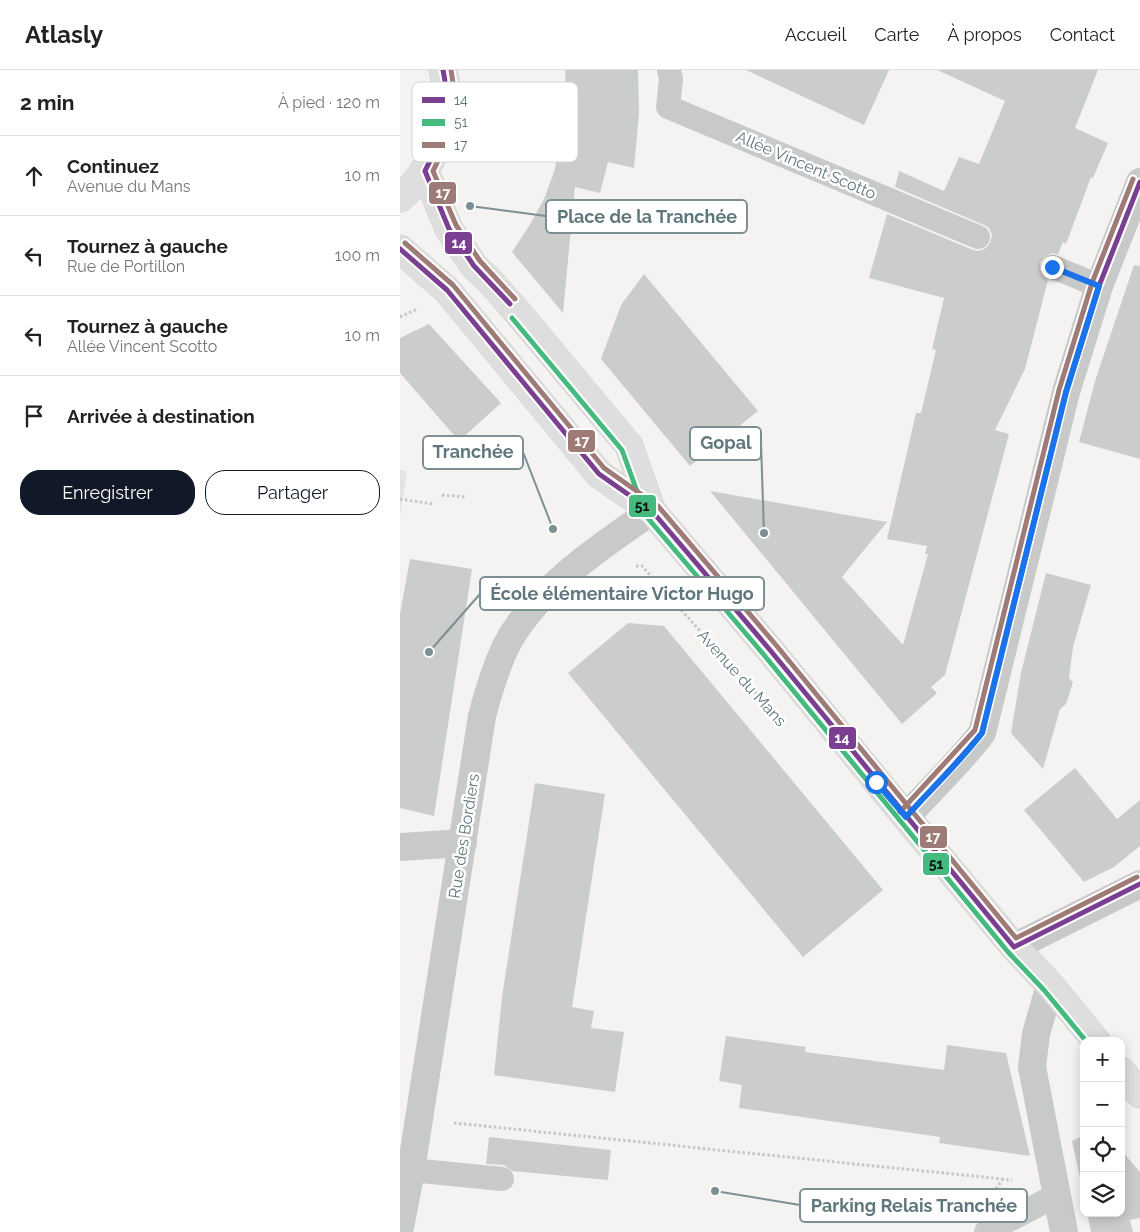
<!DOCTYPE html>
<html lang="fr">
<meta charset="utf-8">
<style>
body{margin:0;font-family:Raleway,sans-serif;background:#f6f6f6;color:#222}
.controls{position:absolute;right:15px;bottom:15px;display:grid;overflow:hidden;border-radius:10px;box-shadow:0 2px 12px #0003}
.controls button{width:45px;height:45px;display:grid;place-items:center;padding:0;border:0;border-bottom:1px solid #e0e0e0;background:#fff;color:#222;font:25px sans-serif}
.stop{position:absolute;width:15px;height:15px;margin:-11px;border:4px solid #1a73e8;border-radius:50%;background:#fff}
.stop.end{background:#1a73e8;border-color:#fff;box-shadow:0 1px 5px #0008}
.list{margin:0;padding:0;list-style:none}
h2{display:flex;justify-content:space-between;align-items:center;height:65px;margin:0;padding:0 20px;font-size:21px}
h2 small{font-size:16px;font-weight:400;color:#767676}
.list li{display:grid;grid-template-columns:32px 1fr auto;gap:15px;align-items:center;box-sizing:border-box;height:80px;padding:0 20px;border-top:1px solid #e0e0e0}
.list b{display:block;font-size:19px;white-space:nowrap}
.list p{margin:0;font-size:16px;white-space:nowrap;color:#767676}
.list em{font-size:16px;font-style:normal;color:#767676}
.actions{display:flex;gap:10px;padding:15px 20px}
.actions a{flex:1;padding:11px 0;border:1px solid #111827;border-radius:20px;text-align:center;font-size:18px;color:#111827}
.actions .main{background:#111827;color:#fff}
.icon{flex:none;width:28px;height:28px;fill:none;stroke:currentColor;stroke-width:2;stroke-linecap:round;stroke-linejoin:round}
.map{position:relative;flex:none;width:740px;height:1162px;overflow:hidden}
header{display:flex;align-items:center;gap:30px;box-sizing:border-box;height:70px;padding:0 25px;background:#fff;border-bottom:1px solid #e0e0e0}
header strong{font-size:24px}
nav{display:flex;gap:28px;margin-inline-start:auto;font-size:18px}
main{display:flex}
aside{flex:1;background:#fff}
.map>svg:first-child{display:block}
.built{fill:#e4e4e3}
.building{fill:#cbcdcd}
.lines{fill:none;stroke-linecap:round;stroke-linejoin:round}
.primary-casing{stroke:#d0d0d0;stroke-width:29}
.path{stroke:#c5c7c7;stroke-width:3;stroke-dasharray:2.5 2.5;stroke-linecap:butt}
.service{stroke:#c8c9c9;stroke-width:24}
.minor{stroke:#c8c9c9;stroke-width:28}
.tertiary{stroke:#c8c9c9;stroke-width:28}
.primary{stroke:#dddedd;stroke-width:28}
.bus-1-casing{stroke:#fff;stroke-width:9}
.bus-2-casing{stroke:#fff;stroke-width:9}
.bus-3-casing{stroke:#fff;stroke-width:9}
.bus-1{stroke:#7a3f91;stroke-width:5}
.bus-2{stroke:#44ba7f;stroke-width:5}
.bus-3{stroke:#9f7b77;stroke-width:5}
.route{stroke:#1a73e8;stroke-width:6}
.labels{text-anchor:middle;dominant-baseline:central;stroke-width:5;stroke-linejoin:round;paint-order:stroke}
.street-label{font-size:16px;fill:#5f777c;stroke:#fff}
.key{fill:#fff;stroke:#cfd6d8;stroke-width:1}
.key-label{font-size:14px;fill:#5f777c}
.leader{fill:none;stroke:#7c8f93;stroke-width:2}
.callout-dot{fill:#7c8f93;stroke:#fff;stroke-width:2}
.callout{fill:#fff;stroke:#7c8f93;stroke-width:2}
.callout-label{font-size:18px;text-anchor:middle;font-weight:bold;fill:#5f777c}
.line-badge{stroke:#fff;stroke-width:2}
.badge-label{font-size:14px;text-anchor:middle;font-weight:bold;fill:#fff}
.pale-badge-label{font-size:14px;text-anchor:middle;font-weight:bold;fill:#111}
</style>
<header>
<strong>Atlasly</strong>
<nav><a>Accueil</a><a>Carte</a><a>À propos</a><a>Contact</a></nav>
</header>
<main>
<aside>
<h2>2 min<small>À pied · 120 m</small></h2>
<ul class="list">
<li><svg class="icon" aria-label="ahead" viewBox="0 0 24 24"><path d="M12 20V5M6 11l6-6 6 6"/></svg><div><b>Continuez</b><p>Avenue du Mans</p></div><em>10 m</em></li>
<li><svg class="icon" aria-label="left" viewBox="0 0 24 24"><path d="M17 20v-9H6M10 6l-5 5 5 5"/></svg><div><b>Tournez à gauche</b><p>Rue de Portillon</p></div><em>100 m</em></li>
<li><svg class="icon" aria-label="left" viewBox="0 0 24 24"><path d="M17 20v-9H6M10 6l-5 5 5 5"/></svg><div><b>Tournez à gauche</b><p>Allée Vincent Scotto</p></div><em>10 m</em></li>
<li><svg class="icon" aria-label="arrive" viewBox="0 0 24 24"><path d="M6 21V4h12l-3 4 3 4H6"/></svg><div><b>Arrivée à destination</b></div></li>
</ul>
<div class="actions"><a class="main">Enregistrer</a><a>Partager</a></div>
</aside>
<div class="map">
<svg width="740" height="1162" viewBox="0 0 740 1162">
<rect width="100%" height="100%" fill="#f4f3f1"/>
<path class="built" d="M 0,400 L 7,402 L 0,446 Z"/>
<path class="building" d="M 165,0 L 238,0 L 239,44 L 234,98 L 208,92 L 200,123 L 175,117 L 163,243 L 112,182 L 129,156 L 144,129 L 154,102 L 162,68 L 166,39 Z
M 346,0 L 489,0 L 464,55 Z
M 537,0 L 698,0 L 675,58 L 708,73 L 693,108 L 691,107 L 666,174 L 663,172 L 658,184 L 652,183 L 645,186 L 640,192 L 640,199 L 642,205 L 648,210 L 625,299 L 595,360 L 609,364 L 545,605 L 531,617 L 537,623 L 502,654 L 310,421 L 487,452 L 442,507 L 503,575 L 528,484 L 525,484 L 527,476 L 487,469 L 516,343 L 521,343 L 536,280 L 532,279 L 544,228 L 469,208 L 487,144 L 573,180 L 579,181 L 586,178 L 590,173 L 592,165 L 589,158 L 584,155 L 495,117 L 499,101 L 544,121 L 559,87 L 579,94 L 605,31 Z
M 734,195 L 740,196 L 740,389 L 679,372 L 695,311 Z
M 244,204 L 358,341 L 290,396 L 201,289 L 221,235 Z
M 29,254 L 101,333 L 59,371 L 0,303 L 0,268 Z
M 10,489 L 72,499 L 34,746 L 0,738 L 0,544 Z
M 646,503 L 691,515 L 673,577 L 669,608 L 673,612 L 666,634 L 660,639 L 643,699 L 611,663 L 621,603 Z
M 228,553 L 264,556 L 483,820 L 403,887 L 168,603 Z
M 675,698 L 717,749 L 740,730 L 740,776 L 714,797 L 684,812 L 624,740 Z
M 135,713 L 205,724 L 172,937 L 194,941 L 191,958 L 224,962 L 215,1022 L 94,1005 L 102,927 Z
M 326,966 L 406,977 L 405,982 L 544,1000 L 547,975 L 606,983 L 630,1086 L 539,1073 L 540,1067 L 339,1038 L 342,1015 L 319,1011 Z
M 684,1065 L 684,1126 L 672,1071 Z
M 89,1067 L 211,1080 L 208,1110 L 112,1101 L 104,1095 L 86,1094 Z
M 721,1080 L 740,1102 L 740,1148 L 730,1150 L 733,1162 L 691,1162 L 687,1143 L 721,1143 Z"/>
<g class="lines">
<defs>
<path id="primary" d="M 25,101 L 49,159 L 74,196 L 89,210 L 118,243 L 229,376 L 252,441
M 0,128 C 36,98 54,45 43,0
M 0,179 L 47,220 L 199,404 L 252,441 L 370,580 L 506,747 L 614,877 L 650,915 L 696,971
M 721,1001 L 740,1024"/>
</defs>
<use href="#primary" class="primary-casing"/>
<path class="path" d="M 0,247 L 17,239
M 42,425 L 66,427
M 0,429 L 33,434
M 236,496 L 242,496 L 377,647
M 54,1053 L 612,1110
M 596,1119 L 603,1109"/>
<path class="service" d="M 269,0 L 271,9 L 268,37 L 578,167
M 653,197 L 699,216
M 11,1100 L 102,1109
M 586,1162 L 657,1125"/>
<path class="minor" d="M 0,777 L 63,773
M 650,915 L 636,964 L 632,997 L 664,1162"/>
<path class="tertiary" d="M 506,747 C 531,719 559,693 582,663 L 666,322 L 699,216 L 740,112
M 614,877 L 740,814
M 0,1157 L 11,1100 L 82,646 C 88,623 95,600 105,578 C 133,521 201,476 252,441"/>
<use href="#primary" class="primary"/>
<defs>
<path id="bus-1" d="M 25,101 L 49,159 L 74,196 L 110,234
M 25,101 C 29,92 35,83 39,73 C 48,50 48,24 43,0
M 0,179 L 47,220 L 199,404 L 252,441 L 370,580 L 614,877
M 506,747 L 554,695 L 582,663 L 666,322 L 699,216 L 740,112
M 614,877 L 740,814"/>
<path id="bus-2" d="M 112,248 L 222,380 L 246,446 L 364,585 L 608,882 L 644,920 L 686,971"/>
<path id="bus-3" d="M 51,0 C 59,40 51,66 33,101 L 56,155 L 80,191 L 115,229
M 5,173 L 53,215 L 204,398 L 258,436 L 376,575 L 616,868 L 737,807
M 500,742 L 575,660 L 659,320 L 692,213 L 733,109"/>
</defs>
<use href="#bus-1" class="bus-1-casing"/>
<use href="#bus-2" class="bus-2-casing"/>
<use href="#bus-3" class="bus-3-casing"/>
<use href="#bus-1" class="bus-1"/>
<use href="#bus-2" class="bus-2"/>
<use href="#bus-3" class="bus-3"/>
</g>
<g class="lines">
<path class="route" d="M 476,712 L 506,747 C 531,719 559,693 582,663 L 666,322 L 699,216 L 652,197"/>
</g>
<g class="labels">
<g class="street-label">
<text transform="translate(406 95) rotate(23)">Allée Vincent Scotto</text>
<text transform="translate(342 608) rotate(48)">Avenue du Mans</text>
<text transform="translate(64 766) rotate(-81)">Rue des Bordiers</text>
</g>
</g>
<rect x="12" y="12" width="166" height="80" rx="8" class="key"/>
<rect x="22" y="27" width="23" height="6" fill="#7a3f91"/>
<rect x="22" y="49" width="23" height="7" fill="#44ba7f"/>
<rect x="22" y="72" width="23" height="6" fill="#9f7b77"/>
<g class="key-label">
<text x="54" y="35">14</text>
<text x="54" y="57">51</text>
<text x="54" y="80">17</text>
</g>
<path class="leader" d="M70 136L146 146M364 463L361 373M153 459L123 382M29 582L80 524M315 1121L400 1135"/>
<g class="callout-dot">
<circle cx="70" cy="136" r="5"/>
<circle cx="364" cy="463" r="5"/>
<circle cx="153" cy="459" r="5"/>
<circle cx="29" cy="582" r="5"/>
<circle cx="315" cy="1121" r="5"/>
</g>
<g class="callout">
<rect x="146" y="130" width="201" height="33" rx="5"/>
<rect x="290" y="357" width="71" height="33" rx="5"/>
<rect x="23" y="366" width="100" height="33" rx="5"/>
<rect x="80" y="507" width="284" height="33" rx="5"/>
<rect x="400" y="1119" width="227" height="33" rx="5"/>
</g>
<g class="callout-label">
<text x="247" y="153">Place de la Tranchée</text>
<text x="326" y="379">Gopal</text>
<text x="73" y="388">Tranchée</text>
<text x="222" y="530">École élémentaire Victor Hugo</text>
<text x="514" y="1142">Parking Relais Tranchée</text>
</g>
<g class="line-badge">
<rect x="28" y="111" width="29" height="24" rx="5" fill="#9f7b77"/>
<rect x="44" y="161" width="29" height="24" rx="5" fill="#7a3f91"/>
<rect x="167" y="359" width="29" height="24" rx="5" fill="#9f7b77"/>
<rect x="228" y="424" width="29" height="24" rx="5" fill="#44ba7f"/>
<rect x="428" y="656" width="29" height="24" rx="5" fill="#7a3f91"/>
<rect x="519" y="755" width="29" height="24" rx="5" fill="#9f7b77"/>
<rect x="522" y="782" width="28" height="24" rx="5" fill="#44ba7f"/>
</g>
<g class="badge-label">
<text x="43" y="128">17</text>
<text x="59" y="178">14</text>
<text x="182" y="376">17</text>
<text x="442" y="673">14</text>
<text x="533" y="772">17</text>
</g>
<g class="pale-badge-label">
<text x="242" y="441">51</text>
<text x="536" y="799">51</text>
</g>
</svg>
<div class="controls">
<button>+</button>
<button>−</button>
<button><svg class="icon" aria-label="locate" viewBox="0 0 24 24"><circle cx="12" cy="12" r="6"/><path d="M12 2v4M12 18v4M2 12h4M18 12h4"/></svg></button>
<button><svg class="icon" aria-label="layers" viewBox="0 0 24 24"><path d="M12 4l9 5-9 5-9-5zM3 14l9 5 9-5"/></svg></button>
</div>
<div class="stop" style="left:476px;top:712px"></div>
<div class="stop end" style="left:652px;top:197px"></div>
</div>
</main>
